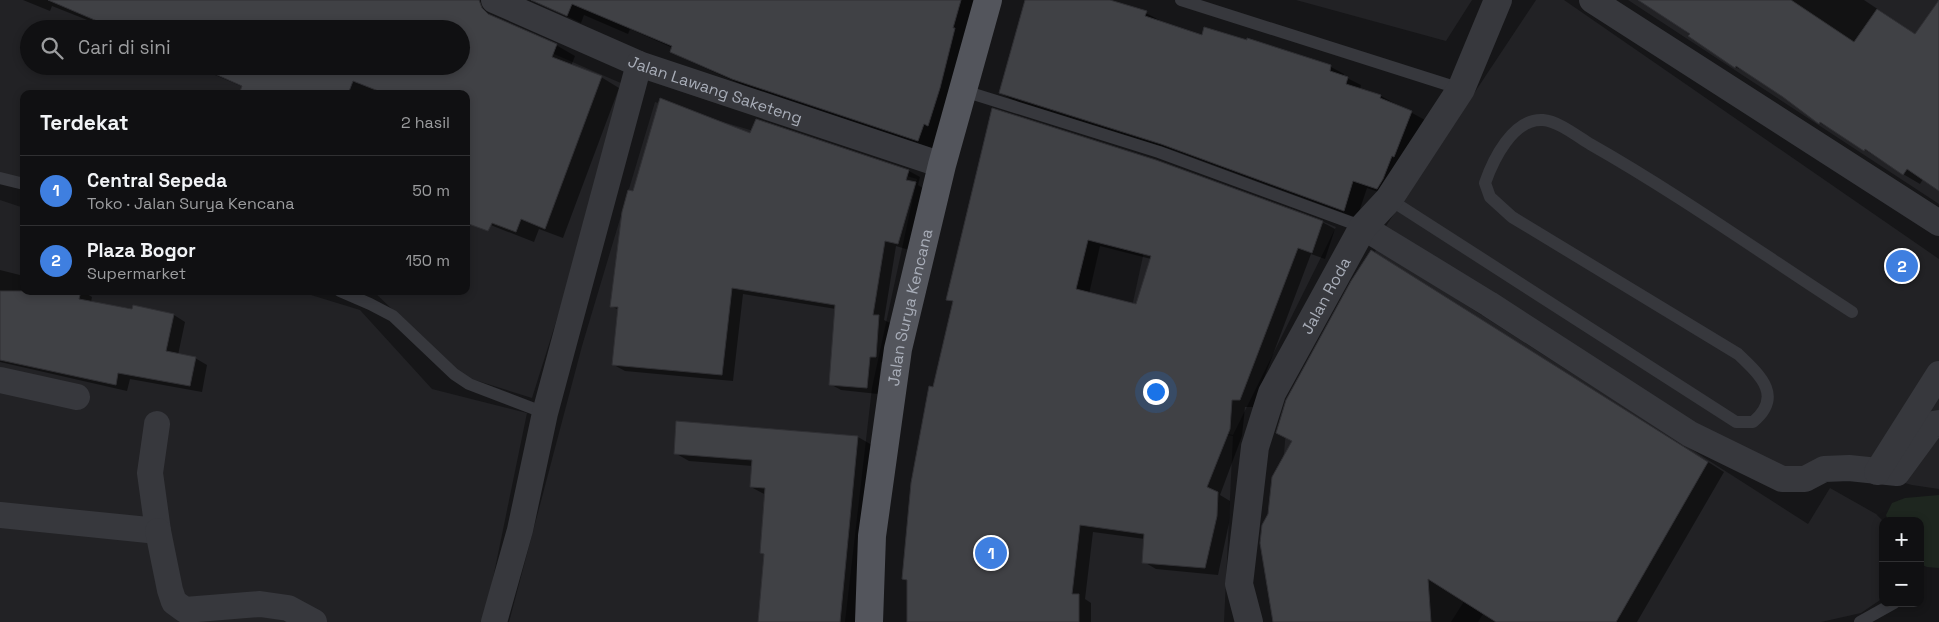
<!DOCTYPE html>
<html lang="id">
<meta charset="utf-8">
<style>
body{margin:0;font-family:"Space Grotesk",sans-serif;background:#1e1e20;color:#f1f3f6}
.controls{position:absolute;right:15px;bottom:15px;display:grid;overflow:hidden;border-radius:10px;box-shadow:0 2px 8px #0003}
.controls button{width:45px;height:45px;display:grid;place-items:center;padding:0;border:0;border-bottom:1px solid #303032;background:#101012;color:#f1f3f6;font:25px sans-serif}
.you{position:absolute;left:1155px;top:391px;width:18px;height:18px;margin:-12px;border:4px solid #fff;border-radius:50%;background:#1a73e8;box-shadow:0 0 0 8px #1a73e833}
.badge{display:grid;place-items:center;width:32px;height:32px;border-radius:50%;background:#f2b134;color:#fff;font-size:16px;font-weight:700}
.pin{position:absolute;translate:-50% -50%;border:2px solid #fff;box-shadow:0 1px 5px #0006}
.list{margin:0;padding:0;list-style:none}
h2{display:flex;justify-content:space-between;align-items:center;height:65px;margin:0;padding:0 20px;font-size:21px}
h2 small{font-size:16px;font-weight:400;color:#9c9d9f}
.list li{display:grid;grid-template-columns:32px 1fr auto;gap:15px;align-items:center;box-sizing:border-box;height:70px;padding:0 20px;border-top:1px solid #303032}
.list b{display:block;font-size:19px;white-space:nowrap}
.list p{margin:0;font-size:16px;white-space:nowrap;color:#9c9d9f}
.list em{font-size:16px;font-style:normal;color:#9c9d9f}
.icon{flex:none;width:28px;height:28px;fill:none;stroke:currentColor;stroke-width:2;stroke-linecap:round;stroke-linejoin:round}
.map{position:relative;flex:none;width:1939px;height:622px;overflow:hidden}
.search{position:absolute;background:#101012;box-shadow:0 2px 8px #0003;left:20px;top:20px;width:450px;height:55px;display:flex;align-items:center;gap:12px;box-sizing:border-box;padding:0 18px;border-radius:28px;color:#9c9d9f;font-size:19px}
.panel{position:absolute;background:#101012;box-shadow:0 2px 8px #0003;left:20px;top:90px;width:450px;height:205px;border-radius:10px}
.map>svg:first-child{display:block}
.built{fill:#222225;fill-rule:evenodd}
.green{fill:#1e261f}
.shadow{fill:#0007;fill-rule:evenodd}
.building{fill:#404145;stroke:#303034;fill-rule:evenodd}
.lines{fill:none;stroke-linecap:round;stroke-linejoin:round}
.service{stroke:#37383d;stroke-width:12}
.minor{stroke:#37383d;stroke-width:26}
.tertiary{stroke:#37383d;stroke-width:28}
.primary{stroke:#53555c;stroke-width:28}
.labels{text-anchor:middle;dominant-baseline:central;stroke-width:4.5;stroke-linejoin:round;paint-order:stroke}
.street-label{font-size:16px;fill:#a8adb8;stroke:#111113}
</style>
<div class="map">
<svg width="1939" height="622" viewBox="0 0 1939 622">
<rect width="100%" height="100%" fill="#161618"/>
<path class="built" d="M 0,0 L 430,0 L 630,87 L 532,398 L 462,376 L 373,291 L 466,291 L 466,94 L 24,94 L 24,179 L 0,173 ZM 29,29 L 461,29 L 461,66 L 29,66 Z
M 1296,0 L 1472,0 L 1446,41 Z
M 1536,0 L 1564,0 L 1939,259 L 1939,489 L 1912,485 L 1818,459 L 1799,489 L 1386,226 Z
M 1628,0 L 1939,0 L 1939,204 Z
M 655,102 L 917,179 L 872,388 L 845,622 L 509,622 L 582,346 Z
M 1163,164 L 1300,212 L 1336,227 L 1233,435 L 1158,420 L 1233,436 L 1224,622 L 919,622 L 1110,408 Z
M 0,200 L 24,208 L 24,291 L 298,291 L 360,310 L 432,389 L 527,413 L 484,622 L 0,622 Z
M 1377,248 L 1808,524 L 1830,488 L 1876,514 L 1883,521 L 1883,598 L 1861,613 L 1821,622 L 1478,622 L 1506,576 L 1489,562 L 1451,622 L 1282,622 L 1270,518 L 1284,453 L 1288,407 Z"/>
<path class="green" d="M 1939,495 L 1939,568 L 1927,567 L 1920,564 L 1920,521 L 1888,521 L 1886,515 L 1892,503 L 1905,498 Z"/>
<path class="shadow" d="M 23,0 L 439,0 L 556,45 L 575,56 L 571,66 L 601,77 L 619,88 L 563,238 L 539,229 L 534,242 L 493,226 L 475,216 L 466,94 L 379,94 L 372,91 L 370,94 L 241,94 L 243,87 L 194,66 L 461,66 L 461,29 L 110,29 L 52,6 L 50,11 Z
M 532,0 L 980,0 L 942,132 L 937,131 L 932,148 L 747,87 L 685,59 L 672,52 L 673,48 L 630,29 L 628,34 L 584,15 L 581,23 Z
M 1027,0 L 1107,0 L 1146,13 L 1159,20 L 1159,22 L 1203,37 L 1308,58 L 1331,67 L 1344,74 L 1343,76 L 1361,85 L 1360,89 L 1381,96 L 1425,120 L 1408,163 L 1390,196 L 1367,188 L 1357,218 L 1176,151 L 1013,100 L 1000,93 Z
M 1659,0 L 1864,0 L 1939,50 L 1939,190 L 1923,179 L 1920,184 L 1903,174 L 1837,132 L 1820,123 L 1753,75 L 1735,67 L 1653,8 Z
M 993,110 L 1322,222 L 1335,229 L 1325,259 L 1311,254 L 1253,407 L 1245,407 L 1242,436 L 1220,495 L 1230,501 L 1229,523 L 1218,575 L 1156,569 L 1144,562 L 1145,539 L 1093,532 L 1085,599 L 1091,603 L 1091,622 L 908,622 L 909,582 L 904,579 L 934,389 L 954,303 L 948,299 ZM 1100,246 L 1151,259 L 1136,305 L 1089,294 Z
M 757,120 L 909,171 L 920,177 L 918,185 L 926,190 L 909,250 L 896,246 L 884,320 L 890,323 L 887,363 L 881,362 L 878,394 L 841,390 L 830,384 L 836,309 L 743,294 L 733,381 L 625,371 L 614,365 L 619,310 L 611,306 L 633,193 L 751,134 Z
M 1388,261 L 1724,472 L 1637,622 L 1277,622 Z
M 0,270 L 24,276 L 24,291 L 82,291 L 92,297 L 91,302 L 174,315 L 185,322 L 178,355 L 195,358 L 207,365 L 202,392 L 130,379 L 127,391 L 0,362 Z
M 858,437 L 872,445 L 855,622 L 759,622 L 765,555 L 766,495 L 751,487 L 753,466 L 689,461 L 675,453 Z"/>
<path class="building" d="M 48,0 L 479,0 L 482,8 L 488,14 L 557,44 L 552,57 L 602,76 L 545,229 L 521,219 L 516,232 L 492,223 L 488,231 L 466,223 L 466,94 L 386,94 L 353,81 L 348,94 L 239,94 L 242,86 L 197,66 L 461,66 L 461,29 L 110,29 L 111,27 Z
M 531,0 L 961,0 L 953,28 L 955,28 L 940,88 L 928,126 L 924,124 L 918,141 L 732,79 L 670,52 L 672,46 L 572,4 L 567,16 Z
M 1025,0 L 1110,0 L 1147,11 L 1145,16 L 1202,35 L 1204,27 L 1247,40 L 1247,38 L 1331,65 L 1330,71 L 1348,77 L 1346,84 L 1381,95 L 1380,98 L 1412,111 L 1394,157 L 1392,156 L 1383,179 L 1377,189 L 1353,181 L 1344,211 L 1161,144 L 999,93 Z
M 1638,0 L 1791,0 L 1854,42 L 1877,9 L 1915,34 L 1939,0 L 1939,191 L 1907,169 L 1903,175 L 1865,149 L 1864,151 L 1820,122 L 1819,124 L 1783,97 L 1736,66 L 1735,68 L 1688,36 L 1690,34 Z
M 660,98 L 750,133 L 756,119 L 909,170 L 906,180 L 916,182 L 898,244 L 885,241 L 873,315 L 879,315 L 876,357 L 870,357 L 867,388 L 829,385 L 835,305 L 732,288 L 722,375 L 612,365 L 618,307 L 610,307 L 622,212 L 628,190 L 633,191 Z
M 992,108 L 1156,160 L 1323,221 L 1312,253 L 1298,248 L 1240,400 L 1232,400 L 1230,429 L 1207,487 L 1218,492 L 1217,516 L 1205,568 L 1142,563 L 1144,534 L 1080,525 L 1072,594 L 1079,594 L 1079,622 L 907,622 L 907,580 L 902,579 L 911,483 L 929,386 L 933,387 L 953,301 L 946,300 ZM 1088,240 L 1151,256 L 1136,304 L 1076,289 Z
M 1371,250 L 1708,462 L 1616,622 L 1496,622 L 1428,579 L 1431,622 L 1273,622 L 1260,543 L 1262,525 L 1268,514 L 1272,477 L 1292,441 L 1276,433 L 1286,400 L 1351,281 Z
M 0,291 L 81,291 L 79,299 L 132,309 L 133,305 L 174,314 L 166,351 L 196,357 L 190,386 L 118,373 L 116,385 L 0,360 Z
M 676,421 L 858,436 L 840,622 L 758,622 L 764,554 L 760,553 L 765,488 L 750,487 L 752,460 L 674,454 Z"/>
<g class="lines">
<path class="service" d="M 1181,0 L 1461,89
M 964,91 L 1159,152 L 1363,227
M 0,178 L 24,184
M 1389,199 L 1736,422 L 1753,422 C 1784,396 1760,375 1738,354 L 1512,217 L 1490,197 L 1485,183 C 1493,160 1513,118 1543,120 C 1558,121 1577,136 1590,144 C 1680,195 1765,256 1852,312
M 340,291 L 370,304 L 393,316 L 454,374 L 469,384 L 545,413
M 1860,622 L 1894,603"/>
<g class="minor">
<path id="s1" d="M 494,0 L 639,64 L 942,165"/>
<path d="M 1592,0 L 1939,223"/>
<path d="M 1363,227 L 1489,304 L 1690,434 L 1782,479 L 1805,479 L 1824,469 L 1849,468 L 1897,473 L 1933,424 L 1939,423"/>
<path d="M 0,380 L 77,397"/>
<path d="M 1877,472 L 1939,374"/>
<path d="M 0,515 L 158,531 L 150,473 L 157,424"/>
<path d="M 158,531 L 170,590 L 174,602 L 185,610 L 260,604 L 288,608 L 314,622"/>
<path d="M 494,622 L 520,530 L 545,413 L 639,64"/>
</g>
<path class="tertiary" id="s2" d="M 1249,622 L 1239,584 L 1255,447 L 1272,393 L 1363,227 L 1389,199 L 1461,89 L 1498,0"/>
<path class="primary" id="s3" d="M 869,622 L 872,536 L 898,349 L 942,165 L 988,0"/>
</g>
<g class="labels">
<g class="street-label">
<text stroke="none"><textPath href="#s1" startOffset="239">Jalan Lawang Saketeng</textPath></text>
<text stroke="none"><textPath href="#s2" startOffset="345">Jalan Roda</textPath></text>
<text stroke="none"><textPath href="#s3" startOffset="318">Jalan Surya Kencana</textPath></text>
</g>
</g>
</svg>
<div class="controls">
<button>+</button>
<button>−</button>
</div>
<div class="you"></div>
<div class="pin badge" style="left:991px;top:553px;background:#3f7fe0">1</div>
<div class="pin badge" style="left:1902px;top:266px;background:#3f7fe0">2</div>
<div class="search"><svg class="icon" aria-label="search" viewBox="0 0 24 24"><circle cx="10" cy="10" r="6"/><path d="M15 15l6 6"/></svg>Cari di sini</div>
<section class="panel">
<h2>Terdekat<small>2 hasil</small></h2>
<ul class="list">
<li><span class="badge" style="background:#3f7fe0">1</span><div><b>Central Sepeda</b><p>Toko · Jalan Surya Kencana</p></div><em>50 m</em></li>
<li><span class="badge" style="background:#3f7fe0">2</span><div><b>Plaza Bogor</b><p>Supermarket</p></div><em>150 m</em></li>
</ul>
</section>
</div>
